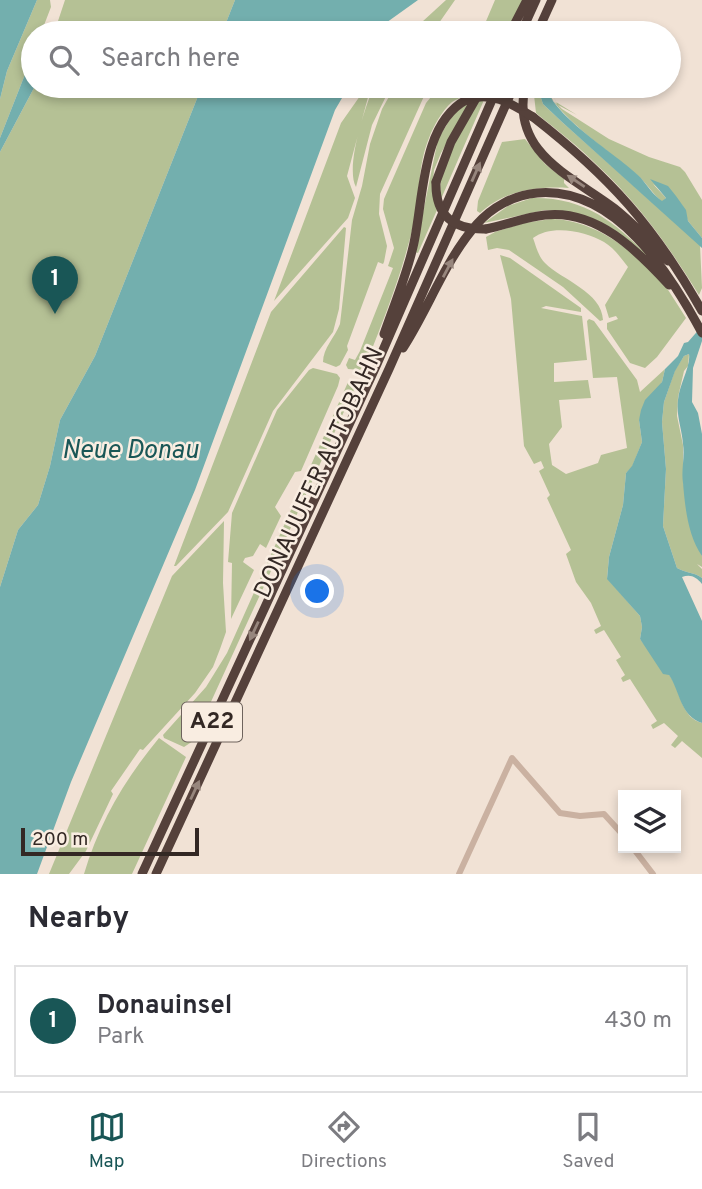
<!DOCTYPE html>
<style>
body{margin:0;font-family:Overpass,sans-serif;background:#f2f2f3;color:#2b2b33}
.controls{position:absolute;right:21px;bottom:21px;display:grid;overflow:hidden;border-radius:0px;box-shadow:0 4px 10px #0003}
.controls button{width:63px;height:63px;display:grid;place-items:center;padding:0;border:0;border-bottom:2px solid #e1e1e2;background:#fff;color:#2b2b33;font:35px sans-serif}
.scale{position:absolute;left:21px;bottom:18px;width:178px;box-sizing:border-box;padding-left:7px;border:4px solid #332824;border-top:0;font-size:19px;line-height:24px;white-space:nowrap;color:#332824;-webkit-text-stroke:5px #f9ede1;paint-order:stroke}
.you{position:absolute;left:318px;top:592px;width:24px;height:24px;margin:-18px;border:5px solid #fff;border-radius:50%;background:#1a73e8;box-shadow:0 0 0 10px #1a73e833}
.badge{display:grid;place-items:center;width:46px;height:46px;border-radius:50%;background:#195656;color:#fff;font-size:23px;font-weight:700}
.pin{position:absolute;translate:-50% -58px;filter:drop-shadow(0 2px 4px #0008)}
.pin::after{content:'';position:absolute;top:37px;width:24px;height:21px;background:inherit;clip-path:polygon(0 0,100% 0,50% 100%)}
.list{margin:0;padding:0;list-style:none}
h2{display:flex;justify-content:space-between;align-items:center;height:91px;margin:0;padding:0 28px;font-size:30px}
h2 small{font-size:23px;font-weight:400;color:#7c7c81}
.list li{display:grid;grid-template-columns:46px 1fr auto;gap:21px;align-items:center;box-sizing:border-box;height:112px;margin:0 14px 14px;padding:0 14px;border:2px solid #e1e1e2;border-radius:0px}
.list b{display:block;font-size:26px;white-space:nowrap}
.list p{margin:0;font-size:23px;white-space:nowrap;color:#7c7c81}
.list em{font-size:23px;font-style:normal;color:#7c7c81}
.icon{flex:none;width:38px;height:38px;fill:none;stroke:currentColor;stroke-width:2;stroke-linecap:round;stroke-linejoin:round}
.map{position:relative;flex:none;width:702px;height:874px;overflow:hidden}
.search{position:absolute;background:#fff;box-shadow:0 4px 10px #0003;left:21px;right:21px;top:21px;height:77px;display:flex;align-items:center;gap:18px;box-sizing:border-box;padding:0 24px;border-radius:38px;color:#7c7c81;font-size:26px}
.sheet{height:217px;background:#fff}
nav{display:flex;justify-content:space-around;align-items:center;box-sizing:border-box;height:98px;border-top:2px solid #e1e1e2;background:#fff;font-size:19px;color:#7c7c81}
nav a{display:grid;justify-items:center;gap:4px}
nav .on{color:#195656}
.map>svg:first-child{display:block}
.green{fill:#b5c195}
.water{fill:#73afae}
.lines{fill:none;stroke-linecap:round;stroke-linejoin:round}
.tertiary{stroke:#cab1a1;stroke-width:6}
.motorway{stroke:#55413b;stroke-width:9}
.motorway-bridge{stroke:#55413b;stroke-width:9}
.oneway{fill:#97867d}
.labels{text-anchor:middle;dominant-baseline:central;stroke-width:5;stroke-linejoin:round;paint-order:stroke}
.shield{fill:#f9ede1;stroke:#6e635d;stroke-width:2}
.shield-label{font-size:23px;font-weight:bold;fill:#332824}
.street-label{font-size:24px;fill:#332824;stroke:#f9ede1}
.water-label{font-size:26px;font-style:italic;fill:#195656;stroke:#f9ede1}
</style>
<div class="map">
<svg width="702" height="874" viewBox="0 0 702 874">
<rect width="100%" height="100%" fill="#f1e2d5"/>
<path class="green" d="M 37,0 L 50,0 L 51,7 L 41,33 L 33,33 L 33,54 L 0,138 L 0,99 L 7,71 Z
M 65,0 L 235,0 L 222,33 L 54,33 Z
M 446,0 L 455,0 L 432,33 L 410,33 Z
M 495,0 L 523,0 L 506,33 L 481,33 Z
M 35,86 L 202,86 L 95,356 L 60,420 L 50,466 L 38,505 L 18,530 L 0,587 L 0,152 Z
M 367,86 L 371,86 L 347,176 L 355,198 L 348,218 L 274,301 L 341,123 Z
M 374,86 L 391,86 L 372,125 L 356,187 C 345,167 365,107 374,86 Z
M 395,86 L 413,86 L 425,94 L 380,194 L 379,214 L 387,246 L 384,262 L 383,264 L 378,262 L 347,346 L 348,350 L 340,365 L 336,367 L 323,362 C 323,348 335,337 340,324 L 352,220 L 362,186 L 370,144 L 382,109 Z
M 440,86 L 479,86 C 474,95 461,96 452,102 C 442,111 434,125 429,138 C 418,164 420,194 414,222 C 403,270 386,314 368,359 L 360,370 L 348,369 L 346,365 L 349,358 L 355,360 L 360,351 L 393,268 L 388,266 L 394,248 L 383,209 L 384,199 L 426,103 Z
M 533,86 L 537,86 L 543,104 L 562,122 L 700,245 L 702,288 L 699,295 C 670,248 639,204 598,166 C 579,147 557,130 536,113 Z
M 546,86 L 551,99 L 557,104 L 549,86 L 556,102 L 577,115 L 558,105 L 562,109 L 609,139 L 649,157 L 680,167 L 685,172 L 702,200 L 702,238 L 688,221 L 682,205 L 653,184 L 666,198 L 662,202 L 659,199 C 651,191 645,181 636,174 C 614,155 552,113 546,86 Z
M 479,100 L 484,100 L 441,199 C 436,164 462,129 479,100 Z
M 470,102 L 441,153 L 434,170 L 432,191 L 437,210 L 418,253 L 415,252 L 438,139 L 454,113 Z
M 525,139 L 545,164 L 564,179 L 564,183 L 569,188 C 538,186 505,190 480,213 L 477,211 L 478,201 L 502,142 Z
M 532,198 C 587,197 617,224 653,261 L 579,214 L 545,210 L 484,223 L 508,206 Z
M 551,219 C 593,219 635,251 662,282 C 671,293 678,306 686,318 L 657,357 L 645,368 L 630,363 L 607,329 L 607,323 L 618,319 L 616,316 L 609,318 L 605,305 L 628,267 C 621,258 614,248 604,242 C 586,231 551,224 533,238 C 536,246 538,256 545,263 C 562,280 602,292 603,320 L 600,321 L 563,287 L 509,250 L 497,248 L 488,250 L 486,237 L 495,232 L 524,223 Z
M 344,227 L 346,228 L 339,309 L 333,332 L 273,411 L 228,512 L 176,566 L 174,566 L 271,312 Z
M 500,255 L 510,258 L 581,308 L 581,312 L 546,306 L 541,308 L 582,316 L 587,360 L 554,363 L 554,382 L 588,380 L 591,398 L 559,400 L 562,427 L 549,444 L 552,465 L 566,474 L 598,463 L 601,455 L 627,448 L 617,377 L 593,378 L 587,321 L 589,319 L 594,321 L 637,380 L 640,392 L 665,369 L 662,382 L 639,420 L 642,442 L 632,467 L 626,473 L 623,505 L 609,557 L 607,578 L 640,616 L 642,627 L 640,639 C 650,652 663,665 672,679 C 681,694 682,718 702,723 L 702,758 L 682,741 L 675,748 L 671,745 L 678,736 L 664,723 L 653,729 L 651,725 L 657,721 L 630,679 L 623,682 L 621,678 L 625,675 L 616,660 L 621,657 L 604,630 L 596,634 L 594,630 L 601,626 L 591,603 L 576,582 L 566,554 L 571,550 L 547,498 L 550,495 L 539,471 L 544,468 L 541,461 L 534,464 L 524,446 L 511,299 Z
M 689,354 L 688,366 L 684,371 L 678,397 L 677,416 L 683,445 L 683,482 L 702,556 L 702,567 L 697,564 L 702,569 L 702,578 C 694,572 685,573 677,568 L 663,526 L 666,469 L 662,422 L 664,402 L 675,370 L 684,356 Z
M 313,368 L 337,374 L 340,378 L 338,386 L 301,471 L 295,472 L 275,507 L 281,516 L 266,548 L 260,544 L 253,556 L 245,558 L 243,562 L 254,570 L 231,619 L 232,563 L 228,562 L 232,513 L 277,410 L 309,370 Z
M 349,380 L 358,381 L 193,741 L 184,747 L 164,738 L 163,735 L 206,687 L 227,653 Z
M 224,521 L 223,583 L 226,632 L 220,649 L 213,667 L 195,693 L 143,750 L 140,749 L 111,791 L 113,794 L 86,851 L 69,874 L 49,874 L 172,576 Z
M 159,738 L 186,757 L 132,874 L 84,874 C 99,823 125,779 159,738 Z"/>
<path class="water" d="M 0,0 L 37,0 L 7,71 L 0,99 Z
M 235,0 L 418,0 L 383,25 L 378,33 L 222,33 Z
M 33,54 L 35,86 L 0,152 L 0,138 Z
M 202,86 L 349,86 L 335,110 L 195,490 L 71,782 L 37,874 L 0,874 L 0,587 L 18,530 L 38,505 L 50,466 L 60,420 L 95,356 Z
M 537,86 L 546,86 C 553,117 617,154 640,177 C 647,185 653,195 662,201 L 666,198 L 650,179 L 668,186 L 676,196 L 686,210 L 688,221 L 702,238 L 702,248 L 562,122 L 543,104 Z
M 702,326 L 702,341 L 693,368 L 692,402 L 698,413 L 702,434 L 702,556 C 688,536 685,507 683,483 C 681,470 685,457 683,444 C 682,429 676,416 678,400 C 679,385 691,366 689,354 L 684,356 L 675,371 L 664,402 L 662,422 L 666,469 L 663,526 L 677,568 C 685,573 694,572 702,578 L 702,584 C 696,577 691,574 682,577 L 702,621 L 702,723 C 680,716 680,691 669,675 L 663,674 L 640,639 L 642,627 L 640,616 L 607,579 L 609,557 L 623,505 L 626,473 L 632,466 L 642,442 L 639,420 L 641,410 L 645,400 L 662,382 L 665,369 L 678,356 L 684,343 L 688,342 Z"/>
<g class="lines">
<path class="tertiary" d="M 633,848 L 653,874
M 459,874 L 512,758 L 560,813 L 580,816 L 604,814 L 623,835"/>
<path class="motorway" d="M 510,33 L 527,0
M 521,33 L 536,0
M 537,33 L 552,0
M 525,86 C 511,153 570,175 614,208 C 634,224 651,242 668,261
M 533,117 C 610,177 654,226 702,311
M 436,182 L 451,142 L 483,86
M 486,229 C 506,225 525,217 545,215 C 596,209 637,250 669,285
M 384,334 C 394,305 406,277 413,247 C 424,202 420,125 466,100
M 403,348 C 429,308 445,260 477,224 C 492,207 514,195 537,193 C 615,186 670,273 702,333
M 142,874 L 377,364 L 498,86
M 156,874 L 389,369 L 514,86"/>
<path class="motorway-bridge" d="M 466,100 C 491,90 512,104 533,117
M 436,182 C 435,216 454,230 486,229"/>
</g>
<defs><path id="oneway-solid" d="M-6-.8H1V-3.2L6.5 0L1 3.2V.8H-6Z" transform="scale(1.75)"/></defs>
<g class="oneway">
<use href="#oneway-solid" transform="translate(476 172) rotate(-66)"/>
<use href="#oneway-solid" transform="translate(576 181) rotate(-146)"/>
<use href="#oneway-solid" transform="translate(448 268) rotate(-62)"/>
<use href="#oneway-solid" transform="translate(254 631) rotate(115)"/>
<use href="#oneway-solid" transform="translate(195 790) rotate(-65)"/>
</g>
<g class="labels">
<rect class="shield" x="182" y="702.5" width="60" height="39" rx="5"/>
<g class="shield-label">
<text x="212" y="722">A22</text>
</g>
<g class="street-label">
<text transform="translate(320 473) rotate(-65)">DONAUUFER AUTOBAHN</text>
</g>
<g class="water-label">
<text x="130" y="451">Neue Donau</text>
</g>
</g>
</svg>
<div class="controls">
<button><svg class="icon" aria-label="layers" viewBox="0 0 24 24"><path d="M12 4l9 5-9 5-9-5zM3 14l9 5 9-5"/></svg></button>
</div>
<div class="scale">200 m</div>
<div class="you"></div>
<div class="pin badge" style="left:55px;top:314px">1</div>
<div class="search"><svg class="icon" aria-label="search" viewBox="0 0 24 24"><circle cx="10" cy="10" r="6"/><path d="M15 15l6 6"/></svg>Search here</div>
</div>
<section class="sheet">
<h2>Nearby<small></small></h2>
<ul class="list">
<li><span class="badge">1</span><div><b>Donauinsel</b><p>Park</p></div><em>430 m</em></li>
</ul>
</section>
<nav>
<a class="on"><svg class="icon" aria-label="map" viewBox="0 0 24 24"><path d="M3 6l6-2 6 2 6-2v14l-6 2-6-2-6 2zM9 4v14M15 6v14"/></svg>Map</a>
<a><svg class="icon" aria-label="directions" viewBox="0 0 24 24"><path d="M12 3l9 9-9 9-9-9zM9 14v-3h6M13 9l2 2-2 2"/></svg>Directions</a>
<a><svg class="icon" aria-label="saved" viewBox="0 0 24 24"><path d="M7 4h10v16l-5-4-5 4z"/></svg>Saved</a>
</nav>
